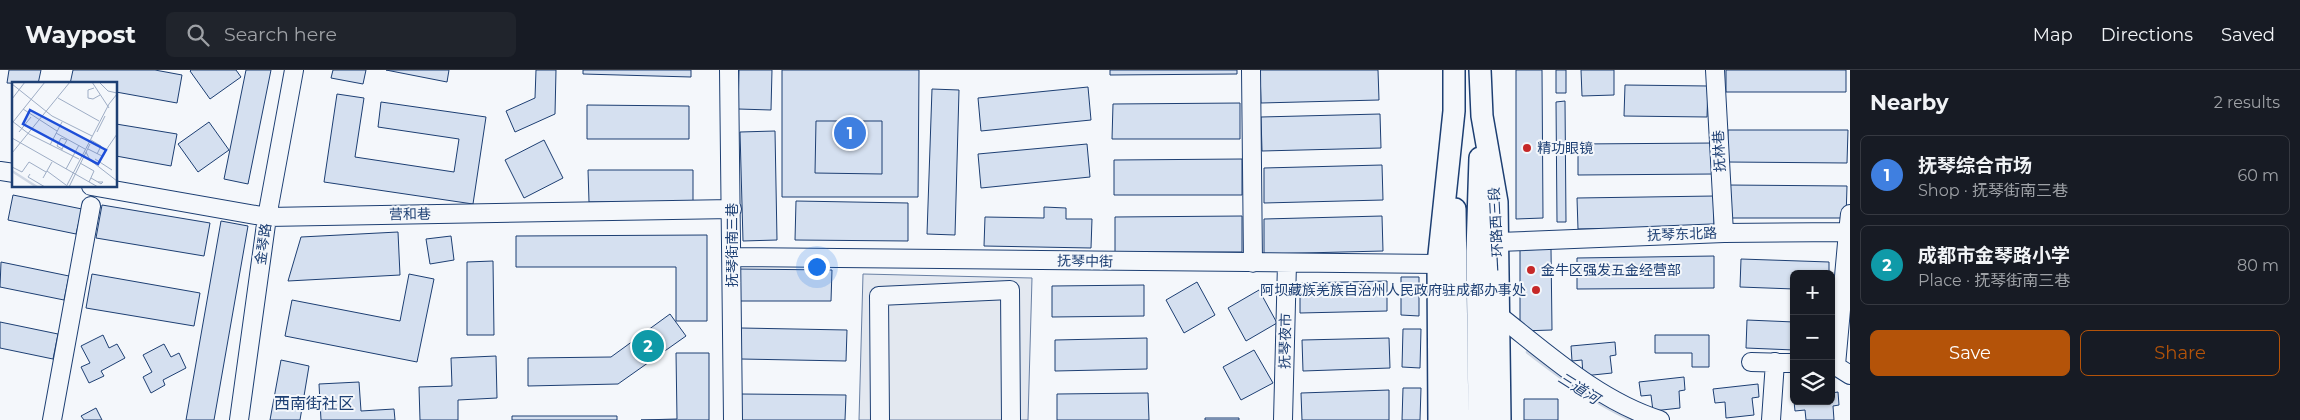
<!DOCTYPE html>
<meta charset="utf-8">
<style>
body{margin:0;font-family:Montserrat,"Noto Sans SC",sans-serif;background:#20242c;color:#f1f3f6}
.controls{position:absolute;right:15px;bottom:15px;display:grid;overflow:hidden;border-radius:8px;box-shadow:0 1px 4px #0004}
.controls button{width:45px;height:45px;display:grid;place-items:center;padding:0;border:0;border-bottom:1px solid #363941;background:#171b24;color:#f1f3f6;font:25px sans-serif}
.you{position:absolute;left:816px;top:196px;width:18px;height:18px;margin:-12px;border:4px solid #fff;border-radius:50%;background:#1a73e8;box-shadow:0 0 0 8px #1a73e833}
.badge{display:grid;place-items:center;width:32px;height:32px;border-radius:50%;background:#b45309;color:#fff;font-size:16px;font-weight:700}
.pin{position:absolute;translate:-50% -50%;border:2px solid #fff;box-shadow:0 1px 5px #0006}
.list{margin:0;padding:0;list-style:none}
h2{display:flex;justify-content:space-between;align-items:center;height:65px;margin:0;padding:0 20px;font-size:21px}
h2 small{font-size:16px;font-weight:400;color:#9ea1a6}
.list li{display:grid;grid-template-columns:32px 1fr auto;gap:15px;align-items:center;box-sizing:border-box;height:80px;margin:0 10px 10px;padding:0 10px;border:1px solid #363941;border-radius:8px}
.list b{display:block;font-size:19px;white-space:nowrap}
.list p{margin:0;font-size:16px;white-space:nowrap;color:#9ea1a6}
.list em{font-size:16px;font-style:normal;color:#9ea1a6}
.actions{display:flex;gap:10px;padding:15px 20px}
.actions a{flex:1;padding:11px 0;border:1px solid #b45309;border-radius:8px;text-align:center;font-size:18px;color:#b45309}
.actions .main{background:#b45309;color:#fff}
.icon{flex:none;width:28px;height:28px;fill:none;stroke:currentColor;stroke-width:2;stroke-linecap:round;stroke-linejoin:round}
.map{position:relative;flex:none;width:1850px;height:350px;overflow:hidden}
header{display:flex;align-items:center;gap:30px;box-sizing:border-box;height:70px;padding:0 25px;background:#171b24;border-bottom:1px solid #363941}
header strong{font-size:24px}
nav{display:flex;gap:28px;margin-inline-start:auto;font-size:18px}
.search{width:350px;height:45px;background:#20242c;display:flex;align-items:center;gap:12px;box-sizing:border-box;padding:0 18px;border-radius:8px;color:#9ea1a6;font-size:19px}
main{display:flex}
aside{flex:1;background:#171b24}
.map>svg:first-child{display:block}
.parking{fill:#e3e8f0;stroke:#687fa3}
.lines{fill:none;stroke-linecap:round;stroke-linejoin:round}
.stream{stroke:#cfd7e4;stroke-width:4.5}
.building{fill:#d5e0f0;stroke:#1d3f73}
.minor-casing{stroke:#1d3f73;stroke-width:20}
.major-casing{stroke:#1d3f73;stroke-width:24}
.minor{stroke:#f4f7fb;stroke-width:18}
.major{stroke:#f4f7fb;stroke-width:21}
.poi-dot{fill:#c62828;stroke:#f4f7fb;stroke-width:2}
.labels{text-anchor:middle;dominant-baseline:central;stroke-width:4;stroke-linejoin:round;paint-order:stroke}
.poi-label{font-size:14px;fill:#1d3f73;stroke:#f4f7fb;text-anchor:start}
.street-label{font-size:14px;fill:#1d3f73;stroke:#f4f7fb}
.water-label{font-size:15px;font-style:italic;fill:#1d3f73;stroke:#f4f7fb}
.quarter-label{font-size:16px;fill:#1d3f73;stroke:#f4f7fb}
.inset-river{fill:none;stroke:#cfd7e4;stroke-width:2.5}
.inset-road{fill:none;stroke:#9eadc5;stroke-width:1}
.view{fill:#1d4ed8;fill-opacity:0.15;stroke:#1d4ed8;stroke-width:2.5}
.inset-edge{fill:none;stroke:#1d3f73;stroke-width:2.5}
</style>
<header>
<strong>Waypost</strong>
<div class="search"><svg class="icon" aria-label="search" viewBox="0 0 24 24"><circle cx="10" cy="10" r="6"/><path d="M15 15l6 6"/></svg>Search here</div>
<nav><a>Map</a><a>Directions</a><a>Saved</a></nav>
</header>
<main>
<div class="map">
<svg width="1850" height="350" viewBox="0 0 1850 350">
<rect width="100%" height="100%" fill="#f4f7fb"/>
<path class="parking" d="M 863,204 L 1032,208 L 1028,350 L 859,350 Z"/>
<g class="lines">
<path class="stream" d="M 1528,282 C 1561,307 1594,333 1633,350"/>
</g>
<path class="building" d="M 9,0 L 41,0 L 38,14 L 7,13 Z
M 73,0 L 155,0 L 182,5 L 177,33 L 116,22 L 116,14 L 70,14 Z
M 191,0 L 236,0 L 241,7 L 210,29 L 190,1 Z
M 246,0 L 271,0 L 248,114 L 224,109 Z
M 333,0 L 366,0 L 363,14 L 331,8 Z
M 386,0 L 449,0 L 447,12 Z
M 536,0 L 556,0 L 555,44 L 515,62 L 506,41 L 535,28 Z
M 583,0 L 691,0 L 691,7 L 583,4 Z
M 739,0 L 772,0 L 771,40 L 738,39 Z
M 782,0 L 919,0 L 918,127 L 782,127 Z
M 1110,0 L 1237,0 L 1237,4 L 1110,5 Z
M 1260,0 L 1378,0 L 1379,30 L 1261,33 Z
M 1516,0 L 1542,0 L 1543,148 L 1516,149 Z
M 1556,0 L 1566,0 L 1566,23 L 1556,23 Z
M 1581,0 L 1614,0 L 1614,25 L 1582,26 Z
M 1726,0 L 1846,0 L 1846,22 L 1726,22 Z
M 1625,15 L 1708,16 L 1707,47 L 1624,46 Z
M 1088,17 L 1091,50 L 981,61 L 978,28 Z
M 932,19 L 959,20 L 955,165 L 927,164 Z
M 337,24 L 364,28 L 355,87 L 454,102 L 459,69 L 378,57 L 381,32 L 486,47 L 473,134 L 324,112 Z
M 1565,31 L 1566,152 L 1557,152 L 1556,32 Z
M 1240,33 L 1240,69 L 1112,69 L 1113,34 Z
M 587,35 L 689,36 L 689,69 L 587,69 Z
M 1380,44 L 1381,78 L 1262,81 L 1261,47 Z
M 816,51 L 882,51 L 882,104 L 815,103 Z
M 209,52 L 229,80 L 198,102 L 178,74 Z
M 116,54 L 177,64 L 171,96 L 116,86 Z
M 1728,60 L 1848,60 L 1847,93 L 1727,92 Z
M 775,61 L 777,170 L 743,171 L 740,62 Z
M 544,70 L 563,108 L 524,128 L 505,90 Z
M 1714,73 L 1714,104 L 1578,105 L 1578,74 Z
M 1087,74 L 1090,107 L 981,118 L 978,84 Z
M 1242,89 L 1242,125 L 1114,125 L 1114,90 Z
M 1382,95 L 1383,130 L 1264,133 L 1264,98 Z
M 588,100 L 693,100 L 693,132 L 589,132 Z
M 1727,115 L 1847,116 L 1846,148 L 1727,148 Z
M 13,125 L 82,139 L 76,164 L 8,150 Z
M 1714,126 L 1714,157 L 1578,159 L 1577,128 Z
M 796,131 L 908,133 L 908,171 L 795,170 Z
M 102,135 L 210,153 L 204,186 L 96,168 Z
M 1044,137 L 1066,138 L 1066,149 L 1092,149 L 1091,178 L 984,176 L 985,147 L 1044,148 Z
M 1242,146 L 1242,182 L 1115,182 L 1115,147 Z
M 1382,146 L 1383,181 L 1264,184 L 1264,149 Z
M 221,151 L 248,156 L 214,350 L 186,350 Z
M 398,162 L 400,205 L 288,211 L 301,167 Z
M 707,165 L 707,251 L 676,251 L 676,197 L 516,197 L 516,166 Z
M 451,166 L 454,190 L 430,194 L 426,169 Z
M 1551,179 L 1552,260 L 1520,261 L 1520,180 Z
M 1714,186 L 1714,218 L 1577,219 L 1577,188 Z
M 1741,189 L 1829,192 L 1829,204 L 1794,204 L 1794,219 L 1740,217 Z
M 493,191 L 494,265 L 467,265 L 467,192 Z
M 1,192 L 69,206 L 64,230 L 0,217 Z
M 738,199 L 832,200 L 831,231 L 738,231 Z
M 92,204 L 200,223 L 194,256 L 86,238 Z
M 409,204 L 434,209 L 417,292 L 285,266 L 292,230 L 400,251 Z
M 1401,207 L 1419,207 L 1419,246 L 1401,245 Z
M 1387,211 L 1387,241 L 1300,243 L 1300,213 Z
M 1197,212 L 1215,245 L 1184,263 L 1166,230 Z
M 1144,215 L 1144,246 L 1052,247 L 1052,216 Z
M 1259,220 L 1277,253 L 1246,271 L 1228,238 Z
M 670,244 L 686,266 L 618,314 L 528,316 L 528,288 L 611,287 Z
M 1747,250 L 1794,252 L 1794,280 L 1746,278 Z
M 0,252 L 58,264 L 53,289 L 0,278 Z
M 741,258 L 847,260 L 846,291 L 741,289 Z
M 1403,259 L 1421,259 L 1420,298 L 1402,297 Z
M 103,265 L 109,278 L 117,274 L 125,288 L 101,301 L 104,306 L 89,313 L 81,297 L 90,293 L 81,276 Z
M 1655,265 L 1709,265 L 1709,297 L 1692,297 L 1692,283 L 1655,283 Z
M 1147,268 L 1147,299 L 1055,301 L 1055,270 Z
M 1389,268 L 1390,298 L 1303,301 L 1302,270 Z
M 1615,272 L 1616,285 L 1610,286 L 1612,303 L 1583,306 L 1582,290 L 1572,291 L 1571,276 Z
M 164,274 L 171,287 L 179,283 L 186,298 L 163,310 L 165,315 L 151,323 L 143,307 L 152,302 L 143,285 Z
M 1254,280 L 1273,313 L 1241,330 L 1223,297 Z
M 676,283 L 709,283 L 709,350 L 641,350 L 677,349 Z
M 496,286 L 497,328 L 458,330 L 458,350 L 420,350 L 419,317 L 452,316 L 451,288 Z
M 281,290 L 309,296 L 300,350 L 270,350 Z
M 1684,307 L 1685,320 L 1679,321 L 1680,338 L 1653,341 L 1651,325 L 1641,326 L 1639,312 Z
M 359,312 L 361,341 L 394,339 L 395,350 L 321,350 L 319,314 Z
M 1758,314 L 1759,327 L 1752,328 L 1754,345 L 1726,348 L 1725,332 L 1715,333 L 1713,319 Z
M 1403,318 L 1421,318 L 1420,350 L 1402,350 Z
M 1389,320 L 1389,350 L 1302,350 L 1301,323 Z
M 1838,322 L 1839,335 L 1833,336 L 1834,350 L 1806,350 L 1805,340 L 1795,341 L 1794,331 L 1831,331 L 1831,323 Z
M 1148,323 L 1149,350 L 1057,350 L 1057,324 Z
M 741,324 L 846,325 L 845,350 L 740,350 Z
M 1524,329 L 1558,329 L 1558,350 L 1524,350 Z
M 96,338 L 102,350 L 84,350 L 81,346 Z
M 512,346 L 617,346 L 617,350 L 512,350 Z
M 1205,348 L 1239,348 L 1239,350 L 1205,350 Z"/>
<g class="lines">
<defs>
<path id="minor" d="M 729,0 L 733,350
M 1251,0 L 1253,193
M 1715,0 L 1724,163
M 0,101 L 14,103
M 91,116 L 267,147 L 732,139
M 1498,172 L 1724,163 L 1848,162 L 1850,144
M 732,187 L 1438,194
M 1498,245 C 1548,284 1599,331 1660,350
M 1751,292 L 1794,293
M 1831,293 L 1850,305
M 1836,295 L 1848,162
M 52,350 L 91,136
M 239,350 L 267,147 L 294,0
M 880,350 L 879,226 L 1010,220 L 1011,350
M 1283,350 L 1287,193
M 1771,350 L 1775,292"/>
<path id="major" d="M 1480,0 L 1482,46 L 1497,132 L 1500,350
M 1455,139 L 1458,350
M 1439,350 L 1438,194 L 1454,41 L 1454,0
M 1479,350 L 1477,181 L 1480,88"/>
</defs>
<use href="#minor" class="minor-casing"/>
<use href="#major" class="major-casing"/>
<use href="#minor" class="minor"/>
<use href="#major" class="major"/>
</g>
<g class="poi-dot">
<circle cx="1527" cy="78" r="5"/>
<circle cx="1531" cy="200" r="5"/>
<circle cx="1536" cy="220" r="5"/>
</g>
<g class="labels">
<g class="poi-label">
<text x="1537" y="78">精功眼镜</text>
<text x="1541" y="200">金牛区强发五金经营部</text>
<text x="1526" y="220" text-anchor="end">阿坝藏族羌族自治州人民政府驻成都办事处</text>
</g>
<g class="street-label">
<text transform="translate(1719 81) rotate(-93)">抚林巷</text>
<text transform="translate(410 144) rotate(-1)">营和巷</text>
<text transform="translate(1496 159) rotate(-93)">一环路西三段</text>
<text transform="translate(1682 164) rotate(-2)">抚琴东北路</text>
<text transform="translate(263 174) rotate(-82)">金琴路</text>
<text transform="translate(732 175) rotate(-90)">抚琴街南三巷</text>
<text transform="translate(1085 191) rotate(1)">抚琴中街</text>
<text transform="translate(1285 271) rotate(-89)">抚琴夜市</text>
</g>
<g class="water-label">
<text transform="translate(1579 318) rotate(32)">三道河</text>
</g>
<g class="quarter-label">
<text x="314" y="333">西南街社区</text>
</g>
</g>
<g transform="translate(12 12)">
<rect width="105" height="105" fill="#f4f7fb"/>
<path class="inset-river" d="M 0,89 L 25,105"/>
<path class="inset-road" d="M 80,0 L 97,26M 87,0 L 96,9 L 105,11M 0,2 L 40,34 L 80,54M 82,6 L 76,8 L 76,16 L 81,17 L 88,13M 46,16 L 87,39M 0,17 L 13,0M 11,27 L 45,49M 0,39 L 17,52 L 67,77M 1,40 L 33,0M 7,50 L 19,35M 85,50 L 93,34M 44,51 L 73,67M 0,56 L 86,105M 79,58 L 89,64 L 85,72M 38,63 L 50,40M 76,67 L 90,74 L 105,52M 50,68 L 50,67 L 55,58 L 49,56 L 45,64 L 50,67M 74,70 L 78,78 L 105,99M 0,71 L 58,0M 83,77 L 100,88M 68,81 L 82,89 L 77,100M 0,85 L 10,90 L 17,80 L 34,90M 54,87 L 67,63M 35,89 L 54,103M 18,92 L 16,95 L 33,105M 31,96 L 40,80M 79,96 L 86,100 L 89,102 L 91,100 L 86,100M 54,105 L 97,22 L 105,12M 57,105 L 78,62"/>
<path class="view" d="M 18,28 L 94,68 L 86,82 L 11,42 Z"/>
<rect width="105" height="105" class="inset-edge"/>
</g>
</svg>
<div class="controls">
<button>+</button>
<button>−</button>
<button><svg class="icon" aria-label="layers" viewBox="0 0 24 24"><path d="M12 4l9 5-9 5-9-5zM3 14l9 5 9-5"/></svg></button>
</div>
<div class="you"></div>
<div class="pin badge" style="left:850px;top:63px;background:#3f7fe0">1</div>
<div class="pin badge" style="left:648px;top:276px;background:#0f9aa8">2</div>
</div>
<aside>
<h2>Nearby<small>2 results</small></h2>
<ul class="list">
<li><span class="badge" style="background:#3f7fe0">1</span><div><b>抚琴综合市场</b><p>Shop · 抚琴街南三巷</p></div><em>60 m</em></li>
<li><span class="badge" style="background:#0f9aa8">2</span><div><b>成都市金琴路小学</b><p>Place · 抚琴街南三巷</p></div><em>80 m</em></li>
</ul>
<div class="actions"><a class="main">Save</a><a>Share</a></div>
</aside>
</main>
